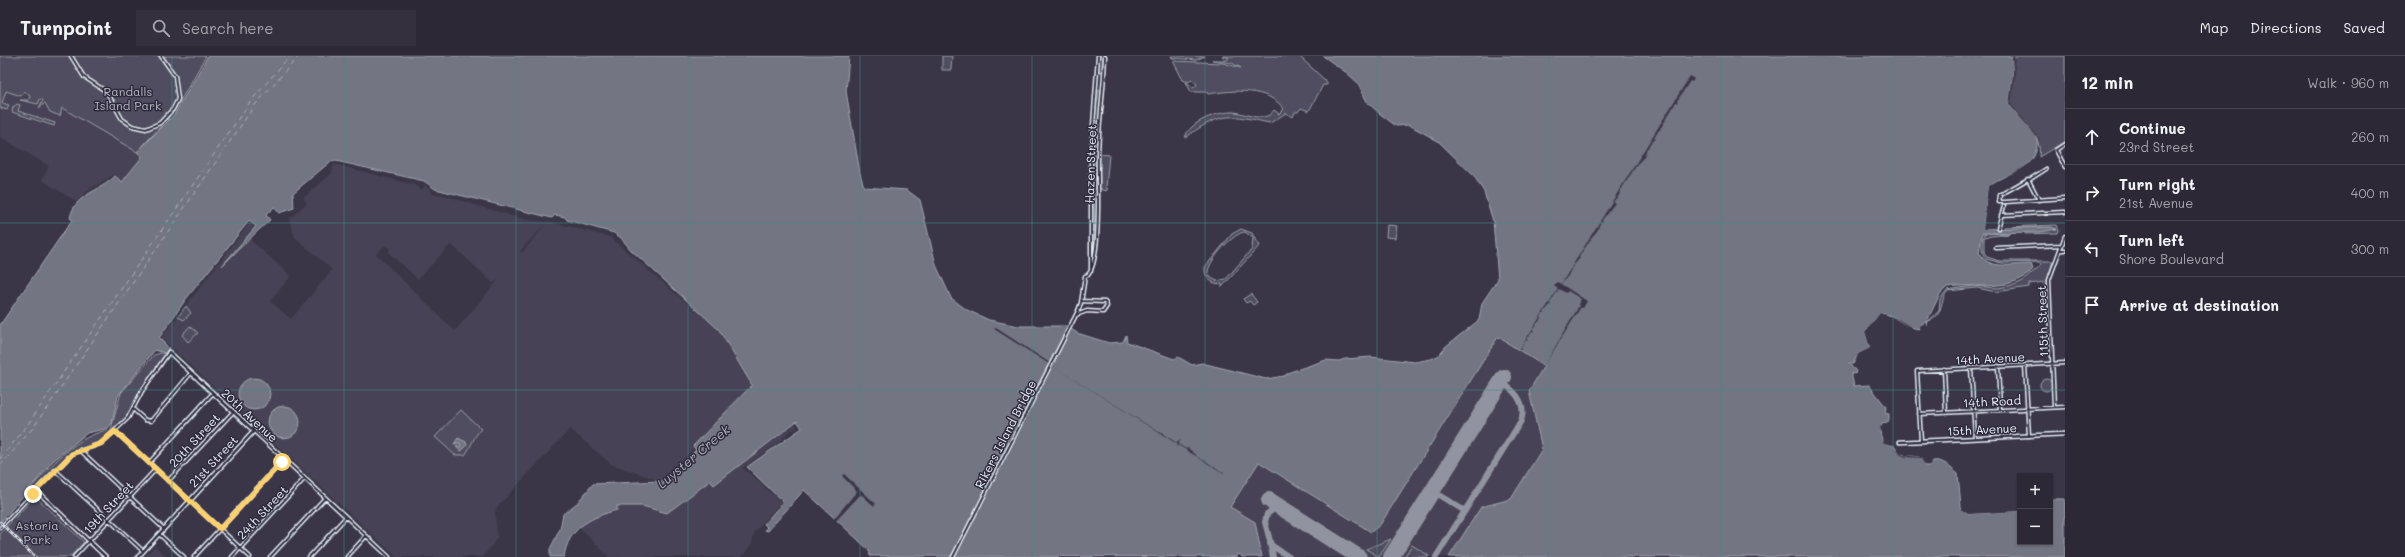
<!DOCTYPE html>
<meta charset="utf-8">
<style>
body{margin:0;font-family:Mali,sans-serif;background:#34303e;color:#f1f3f6}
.controls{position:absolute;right:12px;bottom:12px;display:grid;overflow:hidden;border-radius:0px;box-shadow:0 1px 3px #0004}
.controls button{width:36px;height:36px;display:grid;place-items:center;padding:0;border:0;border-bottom:1px solid #484451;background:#2c2836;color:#f1f3f6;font:20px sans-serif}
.stop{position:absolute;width:12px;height:12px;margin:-9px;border:3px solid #ffd166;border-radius:50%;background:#fff}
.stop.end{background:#ffd166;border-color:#fff;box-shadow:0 1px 4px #0008}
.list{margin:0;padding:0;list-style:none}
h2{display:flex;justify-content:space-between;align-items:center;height:52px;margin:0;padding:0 16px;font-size:17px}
h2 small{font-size:13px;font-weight:400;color:#a6a6ad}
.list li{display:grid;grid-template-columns:26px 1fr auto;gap:12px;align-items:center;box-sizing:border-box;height:56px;padding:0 16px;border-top:1px solid #484451}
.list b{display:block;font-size:15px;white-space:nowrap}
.list p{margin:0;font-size:13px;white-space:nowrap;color:#a6a6ad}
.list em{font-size:13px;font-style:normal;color:#a6a6ad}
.icon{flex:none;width:22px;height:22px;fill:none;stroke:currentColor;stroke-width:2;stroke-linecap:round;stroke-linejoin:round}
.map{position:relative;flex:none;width:2065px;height:501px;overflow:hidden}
header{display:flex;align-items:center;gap:24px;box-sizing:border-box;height:56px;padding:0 20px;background:#2c2836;border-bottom:1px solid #484451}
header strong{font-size:19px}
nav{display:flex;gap:22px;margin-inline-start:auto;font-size:14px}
.search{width:280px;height:36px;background:#34303e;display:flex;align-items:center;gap:10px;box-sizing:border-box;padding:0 14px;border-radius:0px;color:#a6a6ad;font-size:15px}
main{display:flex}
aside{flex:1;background:#2c2836}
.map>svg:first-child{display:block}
.built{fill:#464354;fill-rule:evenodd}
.green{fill:#504e5f;stroke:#9ca0ac;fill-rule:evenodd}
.water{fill:#737482;stroke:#a2a6b1}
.pier{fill:#3a3648}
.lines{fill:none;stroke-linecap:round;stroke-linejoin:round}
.ferry{stroke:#aeb2bd;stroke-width:1;stroke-dasharray:5 4;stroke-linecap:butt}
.taxiway{stroke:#9194a0;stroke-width:6}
.runway{stroke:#9194a0;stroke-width:16}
.pedestrian-casing{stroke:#e8f1f8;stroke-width:4.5}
.minor-casing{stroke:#e8f1f8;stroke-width:5}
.tertiary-casing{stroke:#e8f1f8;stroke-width:5.5}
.pedestrian{stroke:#2f2a3d;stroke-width:1.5}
.minor{stroke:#2f2a3d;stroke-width:2}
.tertiary{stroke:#2f2a3d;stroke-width:2.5}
.rail-casing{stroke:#e8f1f8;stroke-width:2.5}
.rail{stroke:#2f2a3d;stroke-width:1;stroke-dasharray:3;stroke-linecap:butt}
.route{stroke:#ffd166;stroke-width:5}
.grid{fill:none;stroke:#3a8f8a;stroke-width:1;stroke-opacity:0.55}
.labels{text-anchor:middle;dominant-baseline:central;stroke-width:3;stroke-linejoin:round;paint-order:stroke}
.park-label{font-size:12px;fill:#b3b8c2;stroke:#2f2a3d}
.street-label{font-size:12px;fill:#e8f1f8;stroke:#2f2a3d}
.water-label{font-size:13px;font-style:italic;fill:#aeb2bd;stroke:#2f2a3d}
</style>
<header>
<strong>Turnpoint</strong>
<div class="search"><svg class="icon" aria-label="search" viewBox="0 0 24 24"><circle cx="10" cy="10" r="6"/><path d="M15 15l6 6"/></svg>Search here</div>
<nav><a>Map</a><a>Directions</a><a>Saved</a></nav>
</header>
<main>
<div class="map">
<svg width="2065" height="501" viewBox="0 0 2065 501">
<rect width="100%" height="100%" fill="#3a3648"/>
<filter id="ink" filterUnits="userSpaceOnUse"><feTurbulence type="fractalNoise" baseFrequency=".025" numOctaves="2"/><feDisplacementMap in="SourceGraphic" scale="8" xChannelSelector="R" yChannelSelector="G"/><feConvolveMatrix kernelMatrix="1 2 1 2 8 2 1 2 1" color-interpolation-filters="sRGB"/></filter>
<g filter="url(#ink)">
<path class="built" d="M 16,25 L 137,96 L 142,100 L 122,126 L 113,119 L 86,136 L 77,146 L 42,124 L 49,110 L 0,81 L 0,33 Z
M 334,108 L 414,129 L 422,134 L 425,129 L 432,135 L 430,138 L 439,138 L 526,164 L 547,166 L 520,195 L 522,197 L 548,165 L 610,181 L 718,274 L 752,329 L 663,426 L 611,408 L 570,373 L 497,451 L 495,456 L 497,482 L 483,501 L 396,501 L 161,282 L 250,166 L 254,170 L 246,180 L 291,220 L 270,245 L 291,263 L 332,214 L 295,181 L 289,163 L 307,147 L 303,142 L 331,118 ZM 451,188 L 493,227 L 498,224 L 455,275 L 376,198 L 385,189 L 390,193 L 389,197 L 418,223 Z
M 1498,281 L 1544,310 L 1529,335 L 1542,393 L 1511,443 L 1481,451 L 1449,501 L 1262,501 L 1255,466 L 1230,451 L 1258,406 L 1371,476 L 1380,469 Z
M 793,369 L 797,369 L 796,373 L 789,375 L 781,385 L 743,412 L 781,446 L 754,477 L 752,488 L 741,501 L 609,501 L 580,472 L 586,466 L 617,450 L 642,450 L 667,457 L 711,425 L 714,428 L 777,380 L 792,372 Z
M 155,490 L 167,501 L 144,501 Z"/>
<path class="green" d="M 0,0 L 206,0 L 174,56 L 137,96 L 62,52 L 60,60 L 50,56 L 45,47 L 39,52 L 43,44 L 40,43 L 38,48 L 20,44 L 29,44 L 30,40 L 24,35 L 21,40 L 6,35 L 2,47 L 9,49 L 7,54 L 0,52 Z
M 942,0 L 952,0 L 951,14 L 942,14 Z
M 1099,0 L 1103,0 L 1101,17 L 1099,15 Z
M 1171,0 L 1205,0 L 1196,4 L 1172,2 Z
M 1222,0 L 1299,0 L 1327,26 L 1327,29 L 1323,29 L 1309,55 L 1301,52 L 1298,56 L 1295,56 L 1293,61 L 1286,57 L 1270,67 C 1262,66 1254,63 1245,62 C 1220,57 1204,68 1185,82 C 1188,66 1219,55 1234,56 C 1244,57 1258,64 1267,60 C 1270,59 1273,56 1274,54 L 1279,58 L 1284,53 C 1268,31 1233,34 1208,38 L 1207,36 L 1191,36 L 1186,26 L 1194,32 L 1197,28 L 1191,23 L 1189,26 L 1183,24 L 1173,5 L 1223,7 L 1241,12 L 1232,7 L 1212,4 L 1227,4 L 1229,2 Z
M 2012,0 L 2065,0 L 2065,85 L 2039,101 C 2043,80 2022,63 2009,48 L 2013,18 Z
M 1099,33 L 1102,35 L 1097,93 L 1094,94 L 1094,68 Z
M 17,48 L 20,49 L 18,55 L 55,67 L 54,70 L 12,56 L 13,51 Z
M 1095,98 L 1096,132 L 1094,134 L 1092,133 L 1092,100 Z
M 1100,98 L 1109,99 L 1106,132 L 1108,133 L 1106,135 L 1099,132 Z
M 1094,139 L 1095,185 L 1093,191 L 1092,140 Z
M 1387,169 L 1397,170 L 1395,182 L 1386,181 Z
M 2057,169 L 2059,174 L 2058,177 L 2025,178 L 2025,176 L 2041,175 L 2045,172 L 2041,171 L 2004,173 L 2004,171 Z
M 1241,173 L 1252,177 L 1257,187 L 1260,189 L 1222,231 L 1222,228 C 1211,228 1204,222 1205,211 L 1232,178 ZM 1245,176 L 1253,182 L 1252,193 L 1226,223 L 1217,225 L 1211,222 L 1208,217 C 1207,206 1234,176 1245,176 Z
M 1985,177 L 2009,178 L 1984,181 L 1984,196 L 1987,201 L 1999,205 L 2053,205 L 2047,224 L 2048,254 L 2044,254 L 2044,226 L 2029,228 L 2029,231 L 1996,236 L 1977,232 L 1948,235 C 1939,244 1944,261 1928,265 L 1927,270 L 1926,267 L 1939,255 L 1940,243 L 1947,234 L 1974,230 L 1998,232 L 2014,229 L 2023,225 L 2042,208 L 2040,206 L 2002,207 L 1986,203 C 1981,197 1980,184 1985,177 Z
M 1251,238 L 1257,246 L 1253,249 L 1250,245 L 1246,247 L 1243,243 Z
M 186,250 L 191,257 L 184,264 L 178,261 Z
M 190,270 L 198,277 L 188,286 L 182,279 Z
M 161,297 L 166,298 L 146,326 L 127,361 L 100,386 L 69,398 L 32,436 L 29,434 C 53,408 75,380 111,373 L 121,337 L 154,299 Z
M2040 329a6 6 0 1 1 12 0a6 6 0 1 1-12 0Z
M 461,354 L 481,373 C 473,381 472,390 465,399 L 455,399 L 435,381 Z
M 35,440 L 84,486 L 70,501 L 0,501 L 0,478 Z
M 1391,483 L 1379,501 L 1366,493 Z
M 1412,489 L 1429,500 L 1428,501 L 1404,501 Z"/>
<path class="water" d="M 208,0 L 849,0 L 846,35 L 860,117 L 864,131 L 907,134 L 920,144 L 936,209 L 951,242 L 967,254 L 989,264 L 1018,270 L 1067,270 L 1077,277 L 1109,287 L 1123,286 L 1126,279 L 1127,286 L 1174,303 L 1178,301 L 1192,309 L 1202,307 L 1266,323 L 1284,320 L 1290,316 L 1326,304 L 1339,305 L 1345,303 L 1371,301 L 1415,306 L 1431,303 L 1438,300 L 1445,291 L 1479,264 L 1482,247 L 1498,223 L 1493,165 L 1484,136 L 1474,120 L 1438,85 L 1409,69 L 1396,70 L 1379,57 L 1367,46 L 1358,27 L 1347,17 L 1323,0 L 2012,0 L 2013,18 L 2009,48 L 2037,81 C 2040,115 2010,114 1988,130 L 1983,173 L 2051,171 L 2057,173 L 2039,176 L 1982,177 L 1979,196 C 1986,215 2015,208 2031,208 L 2033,213 C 2014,237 1975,227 1947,231 L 1940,238 L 1926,267 L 1925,266 L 1919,270 L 1920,273 C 1903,272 1898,259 1880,257 L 1865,276 L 1870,292 L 1858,298 L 1853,308 L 1849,308 L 1856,315 L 1855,318 L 1851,317 L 1854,330 L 1869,329 L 1886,351 L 1885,357 L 1889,358 L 1889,365 L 1882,368 L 1880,375 L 1883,387 L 1895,390 C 1905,405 1908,397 1922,402 L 1925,410 L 1930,410 L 1933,405 C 1944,403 1950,412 1958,418 L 1961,450 L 1962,454 L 1968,458 L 2020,455 L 2020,486 L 2050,486 L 2050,443 L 2065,443 L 2065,501 L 1449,501 L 1481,451 L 1511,443 L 1542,393 L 1529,335 L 1544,310 L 1498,281 L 1380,469 L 1371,476 L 1259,406 L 1230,451 L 1255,466 L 1262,501 L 1242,501 L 1241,499 L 1237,498 L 1237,501 L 870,500 L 869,494 L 804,434 L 768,475 L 765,474 L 767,471 L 764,468 L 783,446 L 747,411 L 802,372 L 797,365 L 714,429 L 710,425 L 667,457 L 642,450 L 617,450 L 617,454 C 591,461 568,472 564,501 L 550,501 L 550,493 L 560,473 L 563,458 L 577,447 L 593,428 L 662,425 L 664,427 L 696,394 L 693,390 L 752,329 L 719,274 L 631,194 L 621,182 L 614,177 L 567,164 L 565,161 L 555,159 L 552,162 L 435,133 L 424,125 L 336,105 L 330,106 L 293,137 L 294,152 L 279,157 L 274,151 L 266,159 L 270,164 C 254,178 238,194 222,210 L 256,170 L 249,165 L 186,243 L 159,282 L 169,292 L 165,297 L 155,294 L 118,340 L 112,367 L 108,372 L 87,377 L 53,405 L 0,467 L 0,269 L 72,164 L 70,162 C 75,137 100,136 115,120 L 122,126 L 142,101 L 137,96 L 174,59 Z
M238 338a16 16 0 1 1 32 0a16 16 0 1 1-32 0Z
M268 366a16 16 0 1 1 32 0a16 16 0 1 1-32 0Z
M 458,382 L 466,386 L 467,390 L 461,395 L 456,391 L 461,390 L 460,387 L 454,388 Z"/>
<path class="pier" d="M 2012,0 L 2014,0 L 2015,19 L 2011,48 L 2039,82 L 2040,85 L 2009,48 L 2013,18 Z
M 1690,20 L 1694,23 L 1692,26 L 1690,25 L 1677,45 L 1678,47 L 1676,46 L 1671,55 L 1672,56 L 1671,55 L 1665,64 L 1667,65 L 1665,65 L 1660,73 L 1661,74 L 1659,74 L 1654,82 L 1655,84 L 1653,83 L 1648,91 L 1649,92 L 1647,92 L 1644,101 L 1636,109 L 1638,110 L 1636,110 L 1619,137 L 1620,138 L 1613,146 L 1615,147 L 1602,164 L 1603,166 L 1601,165 L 1597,175 L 1590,183 L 1592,184 L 1590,184 L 1579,201 L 1580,202 L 1573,210 L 1574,211 L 1572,211 L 1568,220 L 1561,228 L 1587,245 L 1583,252 L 1581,251 L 1544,310 L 1579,250 L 1578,248 L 1581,243 L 1568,235 L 1566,237 L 1559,233 L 1550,247 L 1551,248 L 1544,256 L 1545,257 L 1543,257 L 1539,266 L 1538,266 L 1533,274 L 1534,276 L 1532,275 L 1527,283 L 1528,285 L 1526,284 L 1521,292 L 1522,294 L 1519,294 L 1558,233 L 1554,230 L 1557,226 L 1561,228 Z
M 2035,105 L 1991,130 L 1984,170 L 1986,173 L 1995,174 L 1983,173 L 1988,130 Z
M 1880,257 L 1898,263 L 1914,273 L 1921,273 L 1913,274 L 1897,263 L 1881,258 L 1866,277 L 1871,289 L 1872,293 L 1858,299 L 1855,303 L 1858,298 L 1870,292 L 1865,276 Z
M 1069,269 L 1073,271 L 1053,310 L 1159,376 L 1160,375 L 1168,382 L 1170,381 L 1169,382 L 1177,387 L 1181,383 L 1178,388 L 1186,393 L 1188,392 L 1196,399 L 1197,398 L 1196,400 L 1205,405 L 1206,404 L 1206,405 L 1214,411 L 1215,409 L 1215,411 L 1222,416 L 1224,415 L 1223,417 L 1178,389 L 1176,392 L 1177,388 L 1053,310 L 956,501 L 951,501 L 1049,308 L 994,273 L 996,272 L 1050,307 Z
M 1890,363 L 1890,367 L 1882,372 L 1883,386 L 1895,390 L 1903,399 L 1921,401 L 1924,403 L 1925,410 L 1921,402 L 1906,401 L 1901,399 L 1895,390 L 1883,387 L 1880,371 L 1888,367 Z
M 844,418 L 876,448 L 874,450 L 862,439 L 859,440 L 835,466 L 833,464 L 857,435 L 842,420 Z
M 1961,440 L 1963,452 L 1969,456 L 2020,454 L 2020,455 L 1968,458 L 1962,454 Z"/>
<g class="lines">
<path class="ferry" d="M 0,403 L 26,371 L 250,46 L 290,0
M 0,410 L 33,372 L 255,49 L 299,0"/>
<path class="taxiway" d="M 1428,441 L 1437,438 L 1465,455
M 1278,450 L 1267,458 L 1265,466 L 1271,489 L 1289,501
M 1270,487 L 1273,501
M 1436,501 L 1521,365 C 1527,347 1514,334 1501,326"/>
<path class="runway" d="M 1269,444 L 1359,501
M 1391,501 L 1504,321"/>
<defs>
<path id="pedestrian" d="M 0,472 L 36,434"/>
<path id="minor" d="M 71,0 L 84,21 L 107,36 L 122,63 L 132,70 L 146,73 L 160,67 L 173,53 L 178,43 L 175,20 L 161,0
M 2065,88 L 2056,94 L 2065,111
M 2029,124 L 2046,113
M 2039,144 L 2028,123 L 2000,139 L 1999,146 L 2005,146 L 2065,142
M 2001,159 L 2065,156
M 1998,172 L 2004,150
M 1996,192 L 2062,189
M 2060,194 L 2065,194
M 1091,215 L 1091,97 L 1098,0
M 1076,259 L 1087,255 L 1103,256 L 1107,250 L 1105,246 L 1081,245
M 2025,309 L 2029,380
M 1998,310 L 2000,354
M 1971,312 L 1975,382
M 1944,313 L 1946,357
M 2054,351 L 2049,224 L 2065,180
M 133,353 L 145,364 L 151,365 L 191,317
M 1919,358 L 2065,351
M 115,375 L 250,501
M 254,375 L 389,501
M 1921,385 L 1917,315 L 2065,307
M 80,394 L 164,473
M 149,407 L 213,337
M 55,414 L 143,495
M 168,425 L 233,356
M 159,478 L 184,501
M 89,485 L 36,434 L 72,398 L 102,387 L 128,362 L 142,335 L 169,296
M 74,501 L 156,413
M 194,501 L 284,403
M 232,501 L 304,423
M 270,501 L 325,442
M 309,501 L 346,461
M 347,501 L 366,480
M 953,501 L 1078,255 L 1081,247 L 1085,220 L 1088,219 C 1102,203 1097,123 1098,98 C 1099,65 1104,33 1105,0"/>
<path id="tertiary" d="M 1900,386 L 2065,378
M 89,485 L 106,501
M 138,501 L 254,375 L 169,296"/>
</defs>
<use href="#pedestrian" class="pedestrian-casing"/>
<use href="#minor" class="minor-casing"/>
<use href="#tertiary" class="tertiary-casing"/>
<use href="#pedestrian" class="pedestrian"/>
<use href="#minor" class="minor"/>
<use href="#tertiary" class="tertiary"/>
<defs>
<path id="rail" d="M 0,466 L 35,501"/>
</defs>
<use href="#rail" class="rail-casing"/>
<use href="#rail" class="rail"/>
</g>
</g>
<g class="lines" filter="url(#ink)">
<path class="route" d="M 33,438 L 72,398 L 100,388 L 115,375 L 220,473 L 282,406"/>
</g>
<path class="grid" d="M 172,0 L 172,501M 344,0 L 344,501M 516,0 L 516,501M 688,0 L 688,501M 860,0 L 860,501M 1032,0 L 1032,501M 1205,0 L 1205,501M 1377,0 L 1377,501M 1549,0 L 1549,501M 1721,0 L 1721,501M 1893,0 L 1893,501M 0,167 L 2065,167M 0,334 L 2065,334"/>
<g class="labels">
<g class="park-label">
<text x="128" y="35">Randalls<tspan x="128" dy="14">Island Park</tspan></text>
<text x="37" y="469">Astoria<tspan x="37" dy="14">Park</tspan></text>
</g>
<g class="street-label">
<text transform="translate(1090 108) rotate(-88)">Hazen Street</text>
<text transform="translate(2042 265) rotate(-92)">115th Street</text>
<text transform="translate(1990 302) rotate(-3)">14th Avenue</text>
<text transform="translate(1992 345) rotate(-3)">14th Road</text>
<text transform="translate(250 359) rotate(43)">20th Avenue</text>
<text transform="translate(1982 373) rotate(-3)">15th Avenue</text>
<text transform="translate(1005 378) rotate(-63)">Rikers Island Bridge</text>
<text transform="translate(194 384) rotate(-47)">20th Street</text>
<text transform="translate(213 405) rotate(-47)">21st Street</text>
<text transform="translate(108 451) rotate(-47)">19th Street</text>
<text transform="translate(262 456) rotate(-47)">24th Street</text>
</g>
<g class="water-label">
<text transform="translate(693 400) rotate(-40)">Luyster Creek</text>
</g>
</g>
</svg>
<div class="controls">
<button>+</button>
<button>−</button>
</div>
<div class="stop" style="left:282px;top:406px"></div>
<div class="stop end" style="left:33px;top:438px"></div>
</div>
<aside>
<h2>12 min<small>Walk · 960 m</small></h2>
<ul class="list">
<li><svg class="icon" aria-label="ahead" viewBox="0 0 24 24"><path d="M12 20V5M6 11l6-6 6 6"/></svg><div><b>Continue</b><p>23rd Street</p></div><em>260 m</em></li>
<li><svg class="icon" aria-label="right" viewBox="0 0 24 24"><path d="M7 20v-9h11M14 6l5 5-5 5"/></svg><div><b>Turn right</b><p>21st Avenue</p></div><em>400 m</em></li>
<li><svg class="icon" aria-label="left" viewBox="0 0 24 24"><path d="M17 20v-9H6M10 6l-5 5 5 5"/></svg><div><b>Turn left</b><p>Shore Boulevard</p></div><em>300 m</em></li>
<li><svg class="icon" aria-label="arrive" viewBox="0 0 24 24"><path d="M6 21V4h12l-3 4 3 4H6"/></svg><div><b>Arrive at destination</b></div></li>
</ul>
</aside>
</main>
